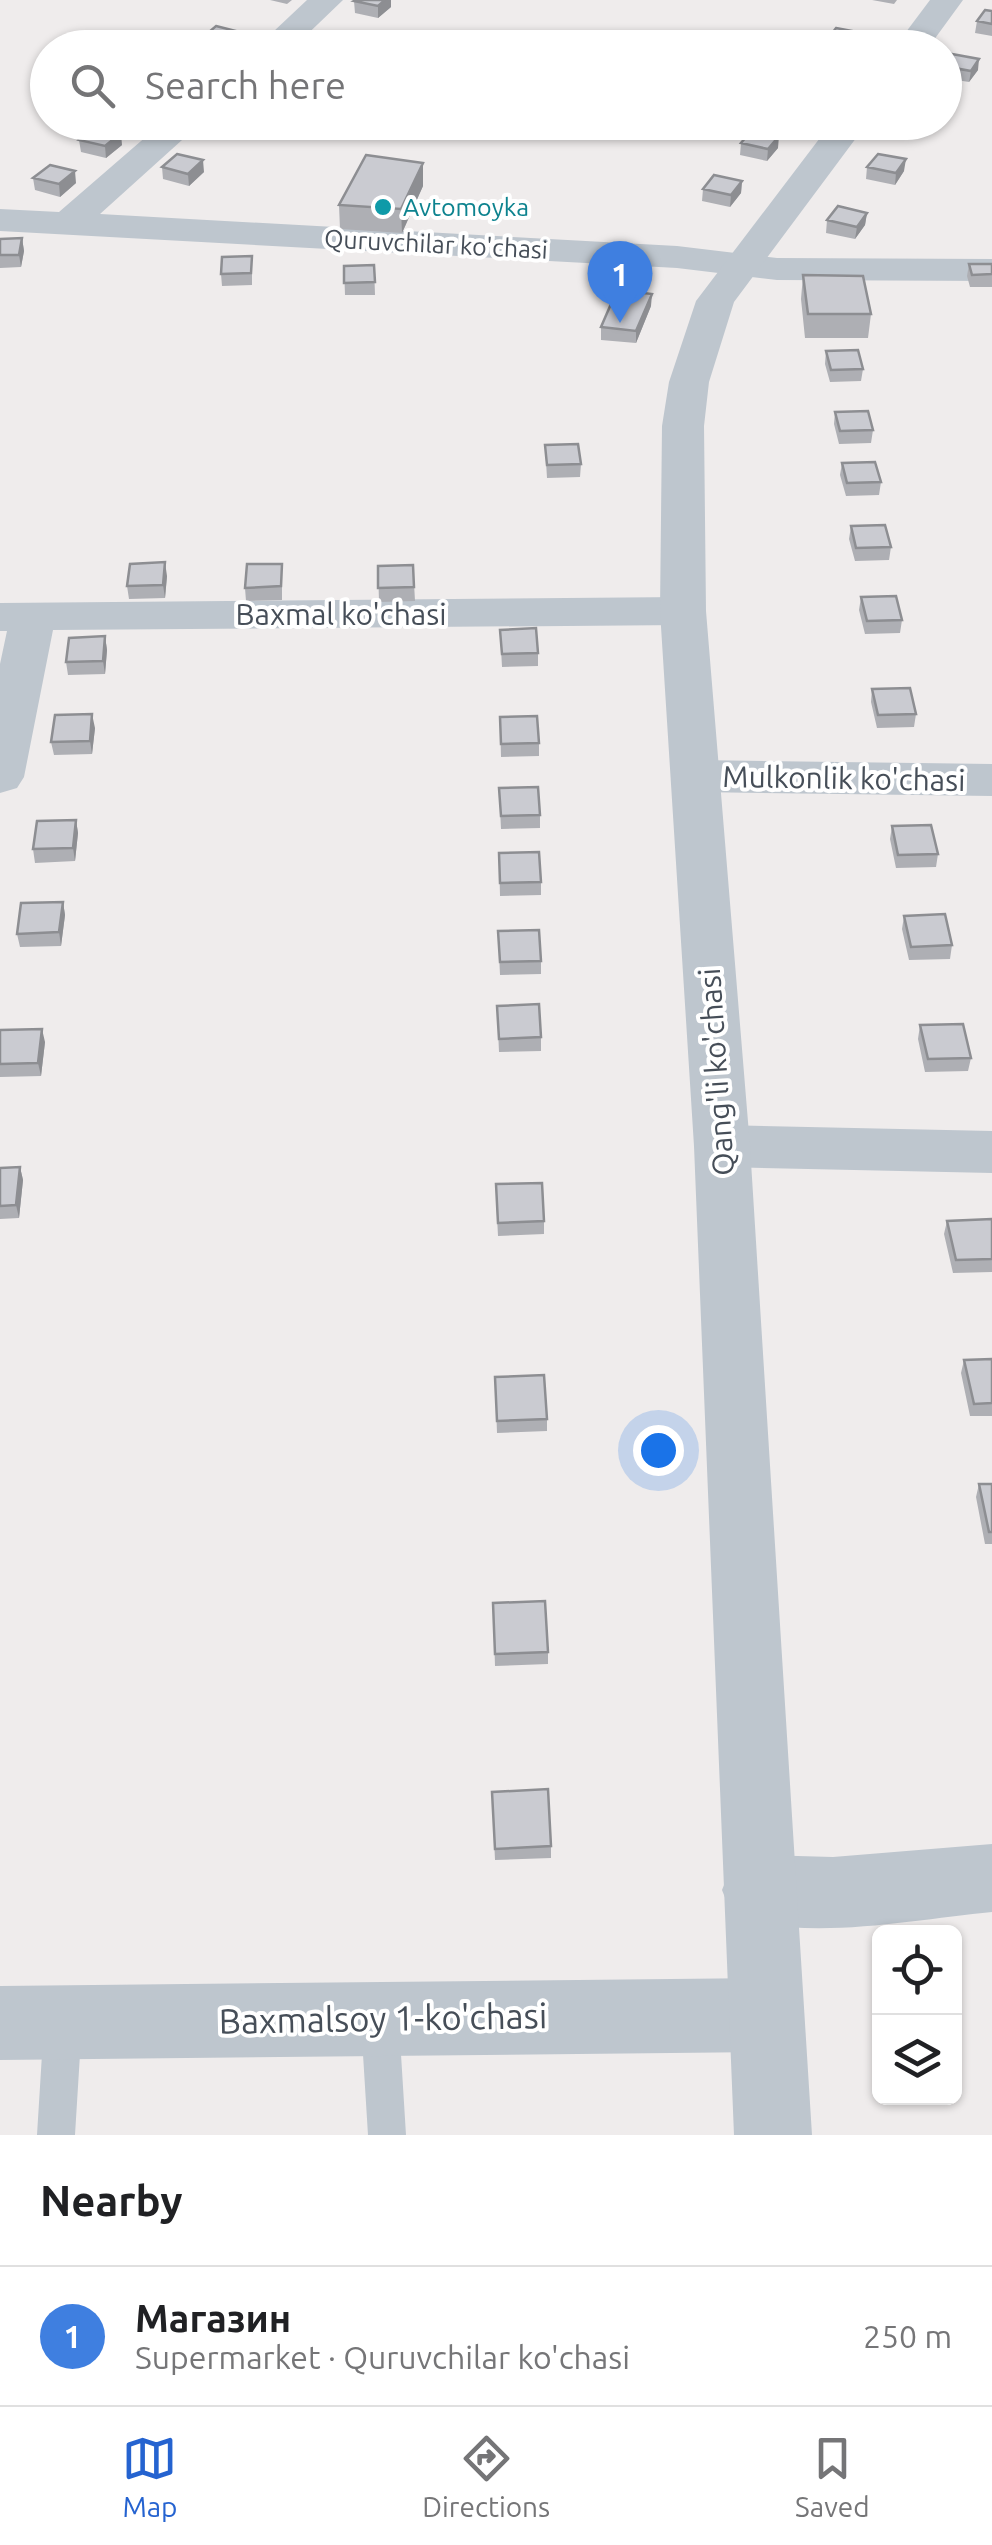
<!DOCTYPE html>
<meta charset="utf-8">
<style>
body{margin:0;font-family:Ubuntu,sans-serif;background:#f2f2f2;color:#202124}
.controls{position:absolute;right:30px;bottom:30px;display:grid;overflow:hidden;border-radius:15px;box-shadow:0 2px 8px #0004}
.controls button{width:90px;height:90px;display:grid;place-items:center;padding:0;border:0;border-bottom:2px solid #e0e0e0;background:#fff;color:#202124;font:50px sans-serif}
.you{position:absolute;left:658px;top:1450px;width:35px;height:35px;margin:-25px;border:8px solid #fff;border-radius:50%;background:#1a73e8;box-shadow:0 0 0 15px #1a73e833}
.badge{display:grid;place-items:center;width:65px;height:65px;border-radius:50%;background:#2563d0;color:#fff;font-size:32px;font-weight:700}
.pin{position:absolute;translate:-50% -82px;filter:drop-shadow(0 2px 5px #0008)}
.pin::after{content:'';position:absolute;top:52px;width:35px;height:30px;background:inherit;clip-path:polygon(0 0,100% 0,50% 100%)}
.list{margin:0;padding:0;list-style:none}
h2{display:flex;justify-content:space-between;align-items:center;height:130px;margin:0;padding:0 40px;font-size:42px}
h2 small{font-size:32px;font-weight:400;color:#757577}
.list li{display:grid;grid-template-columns:65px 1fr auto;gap:30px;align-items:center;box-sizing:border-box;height:140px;padding:0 40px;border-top:2px solid #e0e0e0}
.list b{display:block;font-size:38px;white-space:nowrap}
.list p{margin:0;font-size:32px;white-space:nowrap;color:#757577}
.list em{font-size:32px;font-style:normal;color:#757577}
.icon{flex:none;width:55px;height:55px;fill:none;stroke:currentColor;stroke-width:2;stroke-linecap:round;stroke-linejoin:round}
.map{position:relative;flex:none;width:992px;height:2135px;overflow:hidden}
.search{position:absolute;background:#fff;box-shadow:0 2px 8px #0004;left:30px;right:30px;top:30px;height:110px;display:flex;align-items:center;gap:25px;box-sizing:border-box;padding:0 35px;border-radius:55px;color:#757577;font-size:38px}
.sheet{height:270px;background:#fff}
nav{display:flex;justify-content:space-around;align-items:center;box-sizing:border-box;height:140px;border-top:2px solid #e0e0e0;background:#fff;font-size:28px;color:#757577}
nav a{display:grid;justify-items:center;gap:5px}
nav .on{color:#2563d0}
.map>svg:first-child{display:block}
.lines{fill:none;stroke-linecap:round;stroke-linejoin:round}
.service{fill:#bec6ce;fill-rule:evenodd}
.minor{fill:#bec6ce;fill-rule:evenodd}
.tertiary{fill:#bec6ce;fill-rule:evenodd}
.wall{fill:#aeafb4}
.shaded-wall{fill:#8d8e92}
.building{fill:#cacbd1;stroke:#8d8e92;stroke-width:2.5}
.culture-dot{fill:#0f9aa8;stroke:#fff;stroke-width:4}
.labels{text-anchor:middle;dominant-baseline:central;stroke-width:8;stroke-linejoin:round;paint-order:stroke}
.far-culture-label{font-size:25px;fill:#0d838f;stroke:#fff;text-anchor:start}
.far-street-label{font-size:25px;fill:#464e58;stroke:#fff}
.street-label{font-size:30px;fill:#464e58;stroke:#fff}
.near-street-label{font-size:35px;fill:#464e58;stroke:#fff}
</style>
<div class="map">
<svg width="992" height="2135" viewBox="0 0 992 2135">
<rect width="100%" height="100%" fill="#efecec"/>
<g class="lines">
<path class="service" d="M 63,2003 L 76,2009 L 82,2022 L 75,2135 L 37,2135 L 44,2022 L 50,2009 Z
M 380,2003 L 393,2009 L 399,2022 L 406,2135 L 368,2135 L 361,2022 L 367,2009 Z"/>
<path class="minor" d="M 307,0 L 343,0 L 293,48 L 256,48 Z
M 163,122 L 202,122 L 100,214 L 677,246 L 777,258 L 992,259 L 992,281 L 777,280 L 677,268 L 0,231 L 0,209 L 59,212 Z
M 683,597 L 699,601 L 706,611 L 699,621 L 683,625 L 53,630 L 24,777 L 17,788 L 0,793 L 0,664 L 7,631 L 0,631 L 0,603 Z
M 696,760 L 992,764 L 992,796 L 696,792 L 679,787 L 672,776 L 679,765 Z
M 722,1125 L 992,1131 L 992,1173 L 722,1167 L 702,1161 L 694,1146 L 702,1131 Z
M 992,1844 L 992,1912 C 915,1919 804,1943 732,1915 L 722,1890 L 732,1865 L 758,1855 L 833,1857 Z
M 766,1978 L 792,1989 L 803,2015 L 792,2041 L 766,2052 L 0,2060 L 0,1986 Z"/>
<path class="tertiary" d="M 930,0 L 963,0 L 928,48 L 894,48 Z
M 832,122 L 868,122 L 734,302 L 709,382 L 704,426 L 706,611 L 750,1146 L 812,2135 L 734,2135 L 694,1146 L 660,611 L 662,426 L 669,382 L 696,301 Z"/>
</g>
<path class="wall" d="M 270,0 L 292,0 L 287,4 Z
M 356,0 L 391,0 L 391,7 L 378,18 L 355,13 L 354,1 Z
M 872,0 L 897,0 L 894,4 Z
M 992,11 L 992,36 L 975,33 L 977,21 Z
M 863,33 L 861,45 L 859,48 L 826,48 L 827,40 Z
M 202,38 L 241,43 L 236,48 L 203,48 Z
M 944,64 L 978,70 L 969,82 L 944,78 Z
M 79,140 L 122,145 L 106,158 L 81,152 Z
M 741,143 L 778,148 L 767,161 L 740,155 Z
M 423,163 L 423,186 L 402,233 L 340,229 L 339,205 Z
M 162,167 L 204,172 L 189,186 L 163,179 Z
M 867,167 L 904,171 L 895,185 L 866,179 Z
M 33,178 L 76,183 L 60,197 L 35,190 Z
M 742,181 L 741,193 L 730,207 L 702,201 L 703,189 Z
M 867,213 L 865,225 L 855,239 L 826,233 L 827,220 Z
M 22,238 L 24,251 L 21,267 L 0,268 L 0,239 Z
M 252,256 L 252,285 L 222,286 L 221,274 Z
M 969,264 L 992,264 L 992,287 L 970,287 L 967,276 Z
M 374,265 L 375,295 L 345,295 L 344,266 Z
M 803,275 L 871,314 L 868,338 L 805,338 L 801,299 Z
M 651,306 L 636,343 L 601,340 L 601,327 Z
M 826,351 L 863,369 L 861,381 L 830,382 L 825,364 Z
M 835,412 L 873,430 L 871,443 L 839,444 L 834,424 Z
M 545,445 L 581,464 L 580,477 L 547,478 Z
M 842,463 L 881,482 L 879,495 L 846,496 L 840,475 Z
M 851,526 L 891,547 L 889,560 L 855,561 L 849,539 Z
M 282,564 L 282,600 L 246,601 L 245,588 Z
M 413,565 L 415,601 L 379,602 L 378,566 Z
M 167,576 L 165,598 L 129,599 L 127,586 Z
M 861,597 L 902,620 L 900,633 L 865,634 L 859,610 Z
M 500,630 L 538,653 L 538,666 L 502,667 Z
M 105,636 L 107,650 L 105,674 L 68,675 L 66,662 Z
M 872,689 L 916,714 L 914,727 L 877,728 L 871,702 Z
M 500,717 L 539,743 L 539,756 L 501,757 Z
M 95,728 L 92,754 L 54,755 L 51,742 Z
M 499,788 L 540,815 L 540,828 L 501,829 Z
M 76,820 L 78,833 L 75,861 L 35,863 L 33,849 Z
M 892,826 L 938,854 L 936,867 L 896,868 L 890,839 Z
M 499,853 L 541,882 L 541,895 L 500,896 Z
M 63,902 L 65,915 L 61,946 L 20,947 L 17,934 Z
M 904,916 L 952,945 L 950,959 L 909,960 L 902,929 Z
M 498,931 L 541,961 L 541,974 L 500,975 Z
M 497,1006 L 541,1037 L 541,1051 L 499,1052 Z
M 920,1025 L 971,1058 L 968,1071 L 925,1072 L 918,1039 Z
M 0,1030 L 45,1042 L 41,1076 L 0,1077 Z
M 20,1167 L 23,1180 L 19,1218 L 0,1219 L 0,1168 Z
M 496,1197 L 544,1221 L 544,1234 L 498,1236 Z
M 992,1219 L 992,1272 L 953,1273 L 944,1234 L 947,1221 Z
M 992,1359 L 992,1416 L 970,1416 L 961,1373 L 964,1360 Z
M 495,1377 L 547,1419 L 547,1431 L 497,1433 Z
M 979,1484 L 992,1484 L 992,1544 L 985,1544 L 976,1497 Z
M 493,1603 L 548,1652 L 548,1664 L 495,1666 Z
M 492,1792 L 551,1846 L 551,1858 L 495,1860 Z"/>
<path class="shaded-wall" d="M 385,0 L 391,0 L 391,7 L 378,18 L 378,6 Z
M 240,32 L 241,43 L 236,48 L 226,48 L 226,43 Z
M 863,33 L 861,45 L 859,48 L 853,48 L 853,45 Z
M 979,59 L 978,70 L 969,82 L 971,71 Z
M 121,133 L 122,145 L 106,158 L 105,146 Z
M 779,136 L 778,148 L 767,161 L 768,149 Z
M 906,159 L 904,171 L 895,185 L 896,173 Z
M 203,160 L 204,172 L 189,186 L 188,174 Z
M 423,163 L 423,186 L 402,233 L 401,209 Z
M 75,171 L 76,183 L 60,197 L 59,184 Z
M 742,181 L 741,193 L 730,207 L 731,195 Z
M 867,213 L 865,225 L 855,239 L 857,227 Z
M 22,238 L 24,251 L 21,267 L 19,255 Z
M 652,294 L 651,306 L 636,343 L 636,331 Z
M 165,562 L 167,576 L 165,598 L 163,585 Z
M 105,636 L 107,650 L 105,674 L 103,661 Z
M 92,714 L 95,728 L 92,754 L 90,741 Z
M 76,820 L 78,833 L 75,861 L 73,848 Z
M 63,902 L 65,915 L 61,946 L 59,932 Z
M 42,1029 L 45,1042 L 41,1076 L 38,1063 Z
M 20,1167 L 23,1180 L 19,1218 L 16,1205 Z"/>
<path class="building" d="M 356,0 L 385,0 L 378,6 L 354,1 Z
M 985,10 L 992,11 L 992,24 L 977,21 Z
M 216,26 L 240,32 L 226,43 L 202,38 Z
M 836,28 L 863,33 L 853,45 L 827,40 Z
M 307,42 L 331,48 L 301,48 Z
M 952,54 L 979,59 L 971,71 L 944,66 Z
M 96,127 L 121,133 L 105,146 L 79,140 Z
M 752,130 L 779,136 L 768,149 L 741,143 Z
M 177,154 L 203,160 L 188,174 L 162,167 Z
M 878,154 L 906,159 L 896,173 L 867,167 Z
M 366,155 L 423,163 L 401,209 L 339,205 Z
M 50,165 L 75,171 L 59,184 L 33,178 Z
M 714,175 L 742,181 L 731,195 L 703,189 Z
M 838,206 L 867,213 L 857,227 L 827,220 Z
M 22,238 L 19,255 L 0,255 L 0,239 Z
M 252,256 L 251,273 L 221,274 L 222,257 Z
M 969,264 L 992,264 L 992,274 L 972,275 Z
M 374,265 L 375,282 L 344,283 L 344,266 Z
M 803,275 L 863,276 L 871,314 L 808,314 Z
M 617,290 L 652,294 L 636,331 L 601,327 Z
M 858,350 L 863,369 L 831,370 L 826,351 Z
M 868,411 L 873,430 L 840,431 L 835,412 Z
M 578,444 L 581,464 L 547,465 L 545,445 Z
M 875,462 L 881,482 L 847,483 L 842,463 Z
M 885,525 L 891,547 L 856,548 L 851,526 Z
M 165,562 L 163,585 L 127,586 L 130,564 Z
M 247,564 L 282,564 L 281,586 L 245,588 Z
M 413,565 L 414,587 L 378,588 L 378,566 Z
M 896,596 L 902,620 L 867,621 L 861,597 Z
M 536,628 L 538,653 L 502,654 L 500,630 Z
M 105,636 L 103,661 L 66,662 L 69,638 Z
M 910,688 L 916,714 L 878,715 L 872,689 Z
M 92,714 L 90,741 L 51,742 L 55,715 Z
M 537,716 L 539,743 L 501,744 L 500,717 Z
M 538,787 L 540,815 L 501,816 L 499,788 Z
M 76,820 L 73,848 L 33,849 L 37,821 Z
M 931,825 L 938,854 L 898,855 L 892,826 Z
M 539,852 L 541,882 L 500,883 L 499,853 Z
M 63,902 L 59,932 L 17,934 L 21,903 Z
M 945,914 L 952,945 L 911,947 L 904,916 Z
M 539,930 L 541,961 L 500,962 L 498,931 Z
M 539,1004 L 541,1037 L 499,1039 L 497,1006 Z
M 963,1024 L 971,1058 L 928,1059 L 920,1025 Z
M 42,1029 L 38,1063 L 0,1064 L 0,1030 Z
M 20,1167 L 16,1205 L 0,1206 L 0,1168 Z
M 542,1183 L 544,1221 L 498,1223 L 496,1184 Z
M 992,1219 L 992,1259 L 956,1260 L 947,1221 Z
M 992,1359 L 992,1403 L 974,1404 L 964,1360 Z
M 544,1375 L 547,1419 L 497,1421 L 495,1377 Z
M 979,1484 L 992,1484 L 992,1532 L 989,1532 Z
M 545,1601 L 548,1652 L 495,1654 L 493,1603 Z
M 548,1789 L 551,1846 L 495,1849 L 492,1792 Z"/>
<circle class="culture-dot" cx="383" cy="207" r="10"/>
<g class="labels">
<g class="far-culture-label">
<text x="403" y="207">Avtomoyka</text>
</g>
<g class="far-street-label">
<text transform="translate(436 244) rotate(3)">Quruvchilar ko'chasi</text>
</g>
<g class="street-label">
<text x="341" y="614">Baхmal ko'chasi</text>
<text transform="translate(844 778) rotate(1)">Mulkonlik ko'chasi</text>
<text transform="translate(716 1072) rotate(-94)">Qang'li ko'chasi</text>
</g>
<g class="near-street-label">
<text transform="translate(383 2018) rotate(-1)">Baxmalsoy 1-ko'chasi</text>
</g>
</g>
</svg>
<div class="controls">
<button><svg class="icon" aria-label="locate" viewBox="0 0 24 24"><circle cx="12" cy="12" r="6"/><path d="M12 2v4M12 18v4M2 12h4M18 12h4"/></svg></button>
<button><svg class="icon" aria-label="layers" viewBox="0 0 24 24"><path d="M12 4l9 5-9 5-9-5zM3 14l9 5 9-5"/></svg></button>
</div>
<div class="you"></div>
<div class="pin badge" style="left:620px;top:323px;background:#3f7fe0">1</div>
<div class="search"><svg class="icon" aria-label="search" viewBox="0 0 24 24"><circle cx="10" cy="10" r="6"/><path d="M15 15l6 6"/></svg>Search here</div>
</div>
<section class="sheet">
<h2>Nearby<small></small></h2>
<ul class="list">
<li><span class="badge" style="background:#3f7fe0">1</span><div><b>Магазин</b><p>Supermarket · Quruvchilar ko'chasi</p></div><em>250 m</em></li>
</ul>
</section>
<nav>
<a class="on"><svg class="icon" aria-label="map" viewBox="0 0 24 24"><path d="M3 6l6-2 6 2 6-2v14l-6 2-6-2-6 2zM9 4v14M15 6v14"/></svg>Map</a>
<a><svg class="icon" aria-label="directions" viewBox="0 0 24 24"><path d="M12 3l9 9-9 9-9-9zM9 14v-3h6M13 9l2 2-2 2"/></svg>Directions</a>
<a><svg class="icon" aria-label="saved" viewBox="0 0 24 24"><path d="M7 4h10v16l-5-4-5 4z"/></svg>Saved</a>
</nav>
